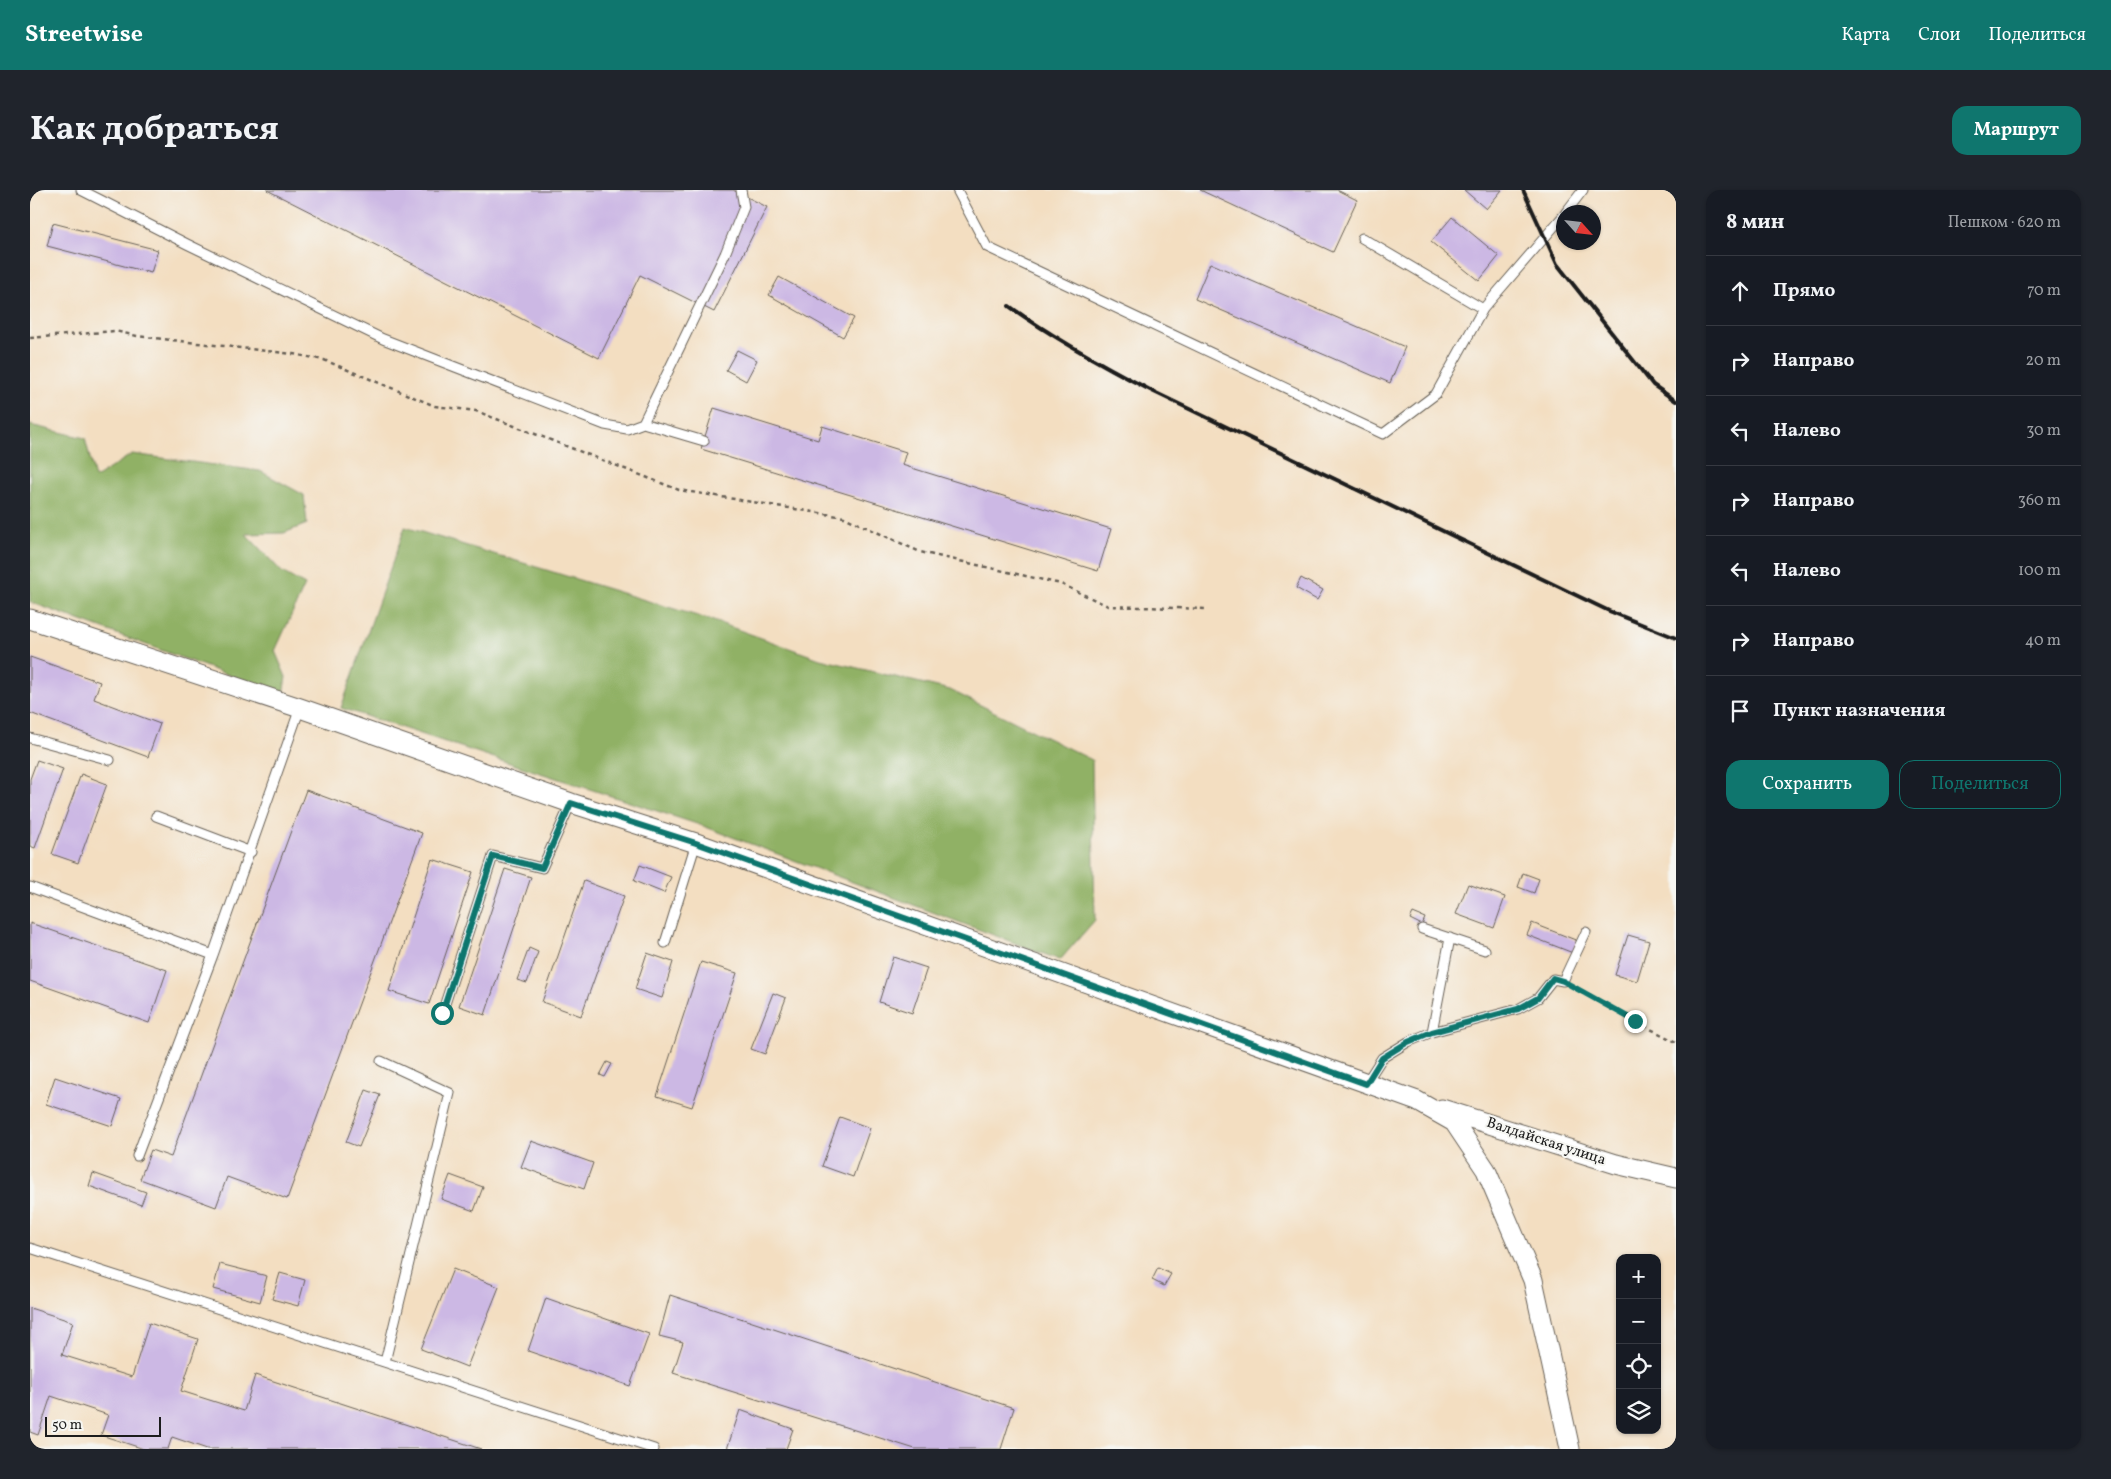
<!DOCTYPE html>
<html lang="ru">
<meta charset="utf-8">
<style>
body{margin:0;font-family:Vollkorn,serif;background:#20242c;color:#f1f3f6}
.controls{position:absolute;right:15px;bottom:15px;display:grid;overflow:hidden;border-radius:10px;box-shadow:0 1px 4px #0004}
.controls button{width:45px;height:45px;display:grid;place-items:center;padding:0;border:0;border-bottom:1px solid #363941;background:#171b24;color:#f1f3f6;font:25px sans-serif}
.compass{position:absolute;left:1526px;top:15px;width:45px;height:45px;border-radius:50%;background:#171b24;box-shadow:0 1px 4px #0004;rotate:117deg}
.scale{position:absolute;left:15px;bottom:12px;width:116px;box-sizing:border-box;padding-left:5px;border:2px solid #1c1c1c;border-top:0;font-size:14px;line-height:18px;white-space:nowrap;color:#1c1c1c;-webkit-text-stroke:4px #f6f6f2;paint-order:stroke}
.stop{position:absolute;width:15px;height:15px;margin:-11px;border:4px solid #0f766e;border-radius:50%;background:#fff}
.stop.end{background:#0f766e;border-color:#fff;box-shadow:0 1px 5px #0008}
.list{margin:0;padding:0;list-style:none}
h2{display:flex;justify-content:space-between;align-items:center;height:65px;margin:0;padding:0 20px;font-size:21px}
h2 small{font-size:16px;font-weight:400;color:#9ea1a6}
.list li{display:grid;grid-template-columns:32px 1fr auto;gap:15px;align-items:center;box-sizing:border-box;height:70px;padding:0 20px;border-top:1px solid #363941}
.list b{display:block;font-size:19px;white-space:nowrap}
.list em{font-size:16px;font-style:normal;color:#9ea1a6}
.actions{display:flex;gap:10px;padding:15px 20px}
.actions a{flex:1;padding:11px 0;border:1px solid #0f766e;border-radius:15px;text-align:center;font-size:18px;color:#0f766e}
.actions .main{background:#0f766e;color:#fff}
.icon{flex:none;width:28px;height:28px;fill:none;stroke:currentColor;stroke-width:2;stroke-linecap:round;stroke-linejoin:round}
.map{position:relative;flex:none;width:1646px;height:1259px;overflow:hidden;border-radius:15px}
header{display:flex;align-items:center;gap:30px;box-sizing:border-box;height:70px;padding:0 25px;background:#0f766e;color:#fff}
header strong{font-size:24px}
nav{display:flex;gap:28px;margin-inline-start:auto;font-size:18px}
.intro{display:flex;align-items:center;justify-content:space-between;box-sizing:border-box;height:120px;padding:0 30px}
h1{margin:0;font-size:35px}
.button{padding:12px 22px;border-radius:15px;background:#0f766e;color:#fff;font-size:18px;font-weight:700}
main{display:flex;gap:30px;padding:0 30px}
aside{flex:1;background:#171b24;border-radius:15px;box-shadow:0 1px 4px #0004}
.map>svg:first-child{display:block}
.forest{fill:#90b165;stroke:#566640}
.building{fill:#ccb8e4}
.lines{fill:none;stroke-linecap:round;stroke-linejoin:round}
.lane-casing{stroke:#676056;stroke-width:11}
.street-casing{stroke:#676056;stroke-width:21}
.path{stroke:#676056;stroke-width:2.5;stroke-dasharray:4 4;stroke-linecap:butt}
.lane{stroke:#fff;stroke-width:9}
.street{stroke:#fff;stroke-width:19}
.rail{stroke:#1c1c1c;stroke-width:4}
.route{stroke:#0f766e;stroke-width:6}
.labels{text-anchor:middle;dominant-baseline:central;stroke-width:4;stroke-linejoin:round;paint-order:stroke}
.street-label{font-size:15px;fill:#1c1c1c;stroke:#f6f6f2}
</style>
<header>
<strong>Streetwise</strong>
<nav><a>Карта</a><a>Слои</a><a>Поделиться</a></nav>
</header>
<div class="intro"><h1>Как добраться</h1><a class="button">Маршрут</a></div>
<main>
<div class="map">
<svg width="1646" height="1259" viewBox="0 0 1646 1259">
<rect width="100%" height="100%" fill="#f6f6f2"/>
<filter id="ink" filterUnits="userSpaceOnUse"><feTurbulence type="fractalNoise" baseFrequency=".02" numOctaves="2"/><feDisplacementMap in="SourceGraphic" scale="10" xChannelSelector="R" yChannelSelector="G"/><feConvolveMatrix kernelMatrix="1 2 1 2 8 2 1 2 1" color-interpolation-filters="sRGB"/></filter>
<filter id="wash" filterUnits="userSpaceOnUse"><feTurbulence type="fractalNoise" baseFrequency=".0096" numOctaves="4" result="noise"/><feDisplacementMap in="SourceGraphic" scale="20" xChannelSelector="R" yChannelSelector="G"/><feGaussianBlur stdDeviation="1.12" result="paint"/><feColorMatrix in="noise" values="0 0 0 0 0 0 0 0 0 0 0 0 0 0 0 0 0 1.4 0 .05"/><feComposite in="paint" operator="in"/></filter>
<g filter="url(#wash)">
<rect width="100%" height="100%" fill="#f3dec1"/>
<path class="forest" d="M 0,235 L 55,248 L 65,288 L 102,264 L 230,281 L 274,305 L 277,334 L 254,343 L 216,344 L 252,382 L 275,395 L 245,461 L 256,487 L 253,505 L 0,412 Z
M 375,337 L 684,431 L 790,469 L 920,500 L 1062,570 L 1065,730 L 1030,770 L 673,636 L 311,518 Z"/>
<g id="blocks">
<path class="building" d="M 237,0 L 703,0 L 737,17 L 684,122 L 610,85 L 569,168 Z
M 1170,0 L 1307,0 L 1327,10 L 1303,62 Z
M 1434,0 L 1472,0 L 1456,19 Z
M 1422,27 L 1469,66 L 1449,91 L 1401,52 Z
M 23,33 L 128,60 L 121,83 L 17,56 Z
M 1180,73 L 1375,157 L 1360,193 L 1165,109 Z
M 749,87 L 824,128 L 813,147 L 739,105 Z
M 707,160 L 727,170 L 716,191 L 696,180 Z
M 684,218 L 788,250 L 792,236 L 876,262 L 872,275 L 1081,339 L 1068,381 L 671,259 Z
M 1271,388 L 1293,400 L 1287,410 L 1266,398 Z
M 0,467 L 70,492 L 64,509 L 130,534 L 118,567 L 0,523 Z
M 7,570 L 33,579 L 5,658 L 0,656 L 0,589 Z
M 51,584 L 77,594 L 48,673 L 22,664 Z
M 276,600 L 392,643 L 257,1009 L 197,987 L 186,1017 L 110,989 L 121,960 L 141,967 Z
M 402,669 L 443,682 L 399,814 L 359,801 Z
M 610,675 L 641,687 L 634,703 L 604,691 Z
M 475,679 L 501,687 L 455,825 L 429,816 Z
M 1493,683 L 1509,689 L 1504,703 L 1488,697 Z
M 554,691 L 594,706 L 551,826 L 512,812 Z
M 1438,694 L 1475,707 L 1464,738 L 1426,724 Z
M 1383,723 L 1395,728 L 1392,735 L 1380,729 Z
M 0,733 L 137,780 L 119,833 L 0,791 Z
M 1502,733 L 1548,751 L 1543,763 L 1497,745 Z
M 1598,745 L 1619,751 L 1607,791 L 1585,785 Z
M 499,758 L 508,762 L 497,793 L 487,790 Z
M 617,763 L 643,772 L 632,808 L 605,799 Z
M 863,767 L 897,778 L 882,823 L 849,812 Z
M 671,772 L 707,783 L 662,917 L 627,906 Z
M 743,803 L 756,808 L 735,864 L 721,859 Z
M 577,872 L 582,874 L 575,887 L 570,885 Z
M 25,887 L 91,909 L 82,936 L 16,914 Z
M 336,900 L 350,905 L 329,957 L 316,952 Z
M 810,927 L 840,938 L 823,987 L 792,976 Z
M 501,951 L 563,973 L 554,999 L 491,977 Z
M 63,983 L 116,1002 L 111,1015 L 59,996 Z
M 420,985 L 453,997 L 444,1021 L 411,1009 Z
M 190,1074 L 237,1086 L 230,1112 L 183,1099 Z
M 1128,1078 L 1141,1084 L 1134,1096 L 1122,1090 Z
M 423,1079 L 469,1097 L 437,1177 L 391,1159 Z
M 250,1083 L 275,1090 L 268,1116 L 242,1109 Z
M 640,1105 L 984,1218 L 971,1259 L 885,1259 L 643,1183 L 653,1152 L 629,1146 Z
M 516,1108 L 619,1144 L 600,1196 L 498,1161 Z
M 0,1118 L 43,1132 L 32,1165 L 102,1187 L 119,1133 L 168,1149 L 151,1201 L 214,1221 L 225,1185 L 451,1259 L 177,1259 L 142,1247 L 138,1259 L 114,1259 L 71,1245 L 78,1225 L 21,1206 L 8,1245 L 0,1242 Z
M 710,1220 L 763,1239 L 756,1259 L 697,1259 Z"/>
</g>
</g>
<g filter="url(#ink)">
<use href="#blocks" fill-opacity="0" stroke="#676056" stroke-width="1"/>
<g class="lines">
<defs>
<path id="lane" d="M 51,0 L 157,54 L 353,149 L 575,235 L 597,239 L 613,233 L 695,64 L 714,17 L 711,0
M 927,0 L 957,57 L 1353,244 L 1406,204 L 1453,119
M 1536,22 L 1553,0
M 1332,48 L 1453,119 L 1534,25
M 613,233 L 674,251
M 0,548 L 80,570
M 126,626 L 221,662
M 0,697 L 183,765
M 1392,739 L 1455,760
M 635,753 L 666,653
M 412,823 L 463,666 L 512,678 L 541,613
M 1402,842 L 1420,748
M 351,871 L 420,903 L 355,1172
M 1336,893 L 1352,868 L 1378,852 L 1402,842 L 1488,819 L 1508,808 L 1523,789 L 1533,791 L 1556,742
M 107,966 L 183,765 L 270,518
M 0,1058 L 624,1259"/>
<path id="street" d="M 0,429 L 270,518 L 541,613 L 666,653 L 1387,911 L 1424,932 L 1456,980 L 1503,1090 L 1540,1259
M 1412,919 L 1586,974 L 1646,988"/>
</defs>
<use href="#lane" class="lane-casing"/>
<use href="#street" class="street-casing"/>
<path class="path" d="M 0,148 L 85,141 L 107,146 L 263,164 L 294,170 L 405,216 L 446,221 L 649,300 L 814,327 L 890,362 L 1031,394 L 1078,416 L 1176,419
M 1544,797 L 1605,831 L 1646,852"/>
<use href="#lane" class="lane"/>
<use href="#street" class="street"/>
<path class="rail" d="M 1493,0 L 1527,74 L 1623,195 L 1646,211
M 979,116 C 1025,149 1072,175 1122,201 L 1579,421 L 1646,448"/>
</g>
</g>
<g class="lines" filter="url(#ink)">
<path class="route" d="M 412,823 L 463,666 L 512,678 L 541,613 L 666,653 L 1336,894 L 1352,868 L 1378,852 L 1402,842 L 1488,819 L 1508,808 L 1523,788 L 1533,791 L 1605,831"/>
</g>
<g class="labels">
<g class="street-label">
<text transform="translate(1516 952) rotate(18)">Валдайская улица</text>
</g>
</g>
</svg>
<div class="controls">
<button>+</button>
<button>−</button>
<button><svg class="icon" aria-label="locate" viewBox="0 0 24 24"><circle cx="12" cy="12" r="6"/><path d="M12 2v4M12 18v4M2 12h4M18 12h4"/></svg></button>
<button><svg class="icon" aria-label="layers" viewBox="0 0 24 24"><path d="M12 4l9 5-9 5-9-5zM3 14l9 5 9-5"/></svg></button>
</div>
<svg class="compass" viewBox="-18 -18 36 36"><path d="M0-13l5 13h-10z" fill="#e53935"/><path d="M0 13l5-13h-10z" fill="#9ea1a6"/></svg>
<div class="scale">50 m</div>
<div class="stop" style="left:412px;top:823px"></div>
<div class="stop end" style="left:1605px;top:831px"></div>
</div>
<aside>
<h2>8 мин<small>Пешком · 620 m</small></h2>
<ul class="list">
<li><svg class="icon" aria-label="ahead" viewBox="0 0 24 24"><path d="M12 20V5M6 11l6-6 6 6"/></svg><div><b>Прямо</b></div><em>70 m</em></li>
<li><svg class="icon" aria-label="right" viewBox="0 0 24 24"><path d="M7 20v-9h11M14 6l5 5-5 5"/></svg><div><b>Направо</b></div><em>20 m</em></li>
<li><svg class="icon" aria-label="left" viewBox="0 0 24 24"><path d="M17 20v-9H6M10 6l-5 5 5 5"/></svg><div><b>Налево</b></div><em>30 m</em></li>
<li><svg class="icon" aria-label="right" viewBox="0 0 24 24"><path d="M7 20v-9h11M14 6l5 5-5 5"/></svg><div><b>Направо</b></div><em>360 m</em></li>
<li><svg class="icon" aria-label="left" viewBox="0 0 24 24"><path d="M17 20v-9H6M10 6l-5 5 5 5"/></svg><div><b>Налево</b></div><em>100 m</em></li>
<li><svg class="icon" aria-label="right" viewBox="0 0 24 24"><path d="M7 20v-9h11M14 6l5 5-5 5"/></svg><div><b>Направо</b></div><em>40 m</em></li>
<li><svg class="icon" aria-label="arrive" viewBox="0 0 24 24"><path d="M6 21V4h12l-3 4 3 4H6"/></svg><div><b>Пункт назначения</b></div></li>
</ul>
<div class="actions"><a class="main">Сохранить</a><a>Поделиться</a></div>
</aside>
</main>
